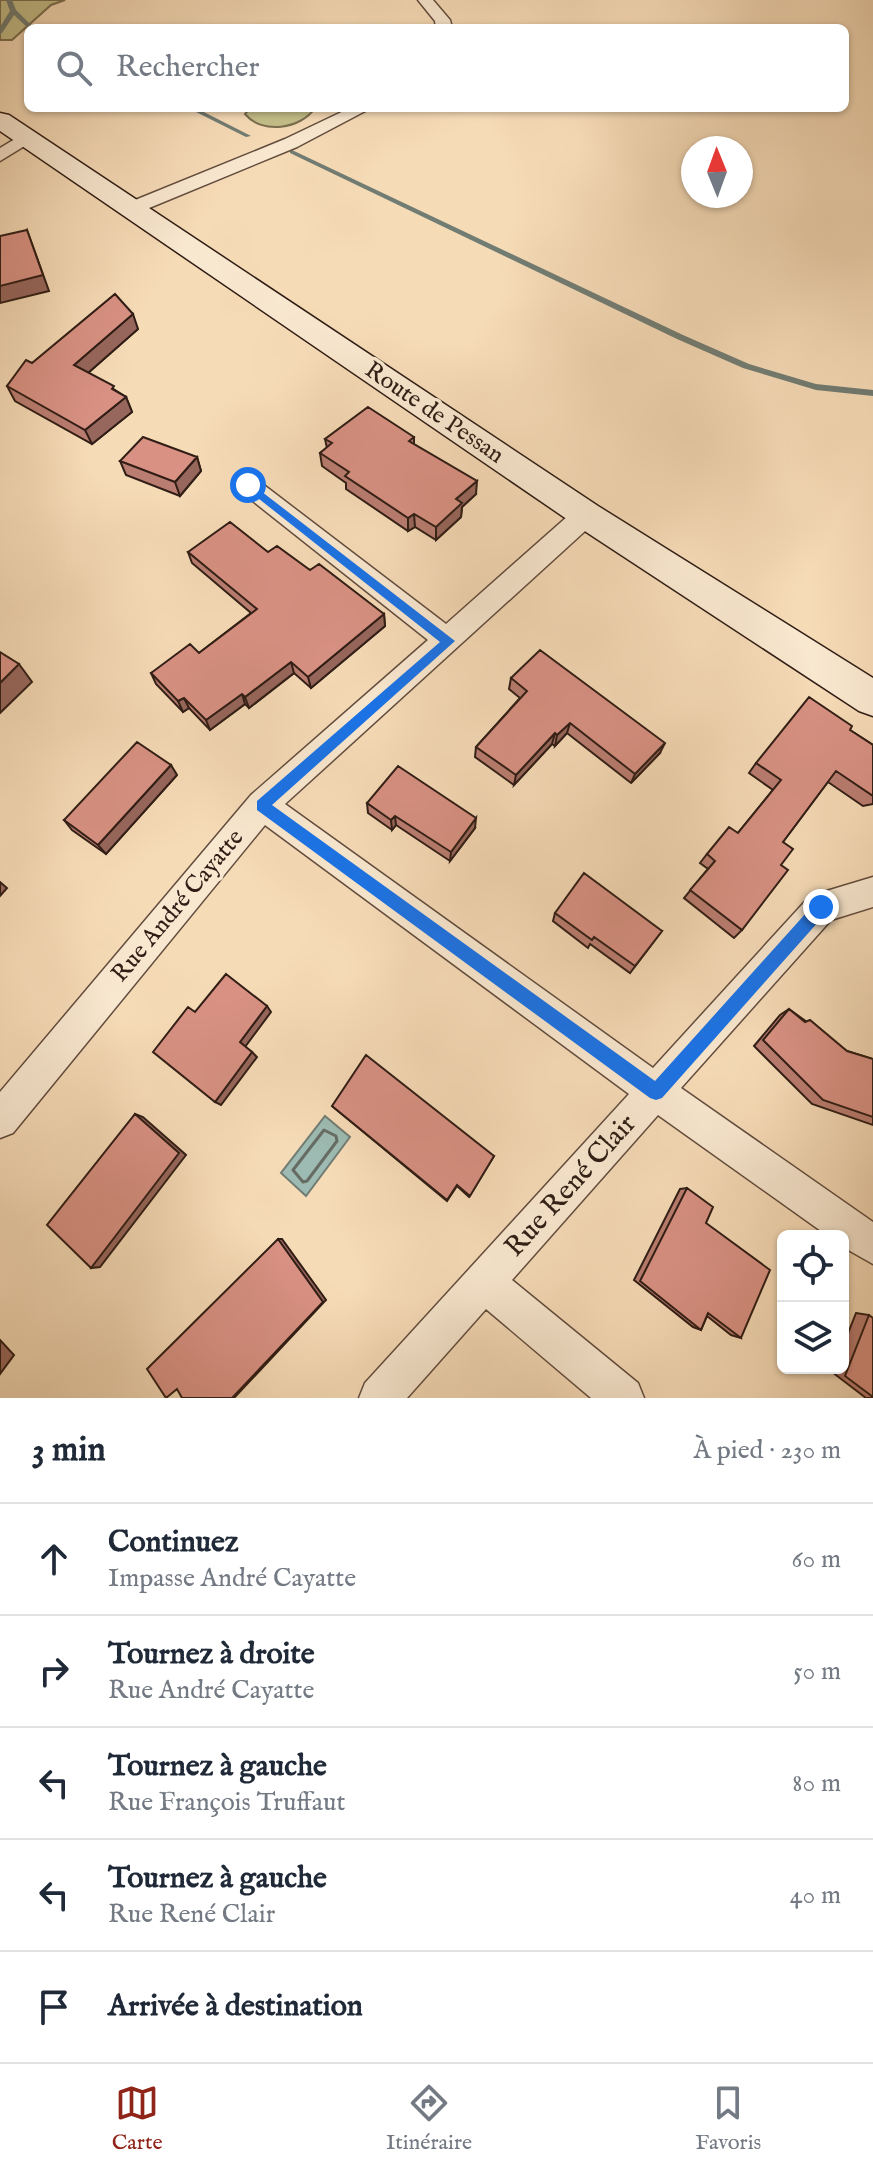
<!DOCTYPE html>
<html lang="fr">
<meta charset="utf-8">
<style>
body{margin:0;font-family:"IM FELL English",serif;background:#f6f6f7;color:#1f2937}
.controls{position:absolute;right:24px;bottom:24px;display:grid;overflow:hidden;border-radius:12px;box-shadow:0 2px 6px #0004}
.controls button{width:72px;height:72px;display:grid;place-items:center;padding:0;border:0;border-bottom:2px solid #e0e1e3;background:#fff;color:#1f2937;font:40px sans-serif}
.compass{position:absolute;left:681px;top:136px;width:72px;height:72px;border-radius:50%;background:#fff;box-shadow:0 2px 6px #0004;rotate:359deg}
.stop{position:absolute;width:24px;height:24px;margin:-18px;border:6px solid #1a73e8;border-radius:50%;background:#fff}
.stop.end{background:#1a73e8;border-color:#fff;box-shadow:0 2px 8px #0008}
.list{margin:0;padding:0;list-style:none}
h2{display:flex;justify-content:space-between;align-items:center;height:104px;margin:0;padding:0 32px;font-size:34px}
h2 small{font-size:26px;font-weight:400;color:#747a83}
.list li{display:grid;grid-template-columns:52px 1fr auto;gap:24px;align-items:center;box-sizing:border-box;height:112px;padding:0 32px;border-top:2px solid #e0e1e3}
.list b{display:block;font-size:30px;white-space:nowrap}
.list p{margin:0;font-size:26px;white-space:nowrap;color:#747a83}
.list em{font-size:26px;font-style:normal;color:#747a83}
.icon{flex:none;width:44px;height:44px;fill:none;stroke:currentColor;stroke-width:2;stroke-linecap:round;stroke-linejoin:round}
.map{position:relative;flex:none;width:873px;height:1398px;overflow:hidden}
.search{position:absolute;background:#fff;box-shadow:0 2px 6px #0004;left:24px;right:24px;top:24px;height:88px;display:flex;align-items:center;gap:20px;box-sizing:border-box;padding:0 28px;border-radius:12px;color:#747a83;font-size:30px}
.sheet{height:664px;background:#fff}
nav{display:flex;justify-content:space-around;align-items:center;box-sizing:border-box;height:112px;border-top:2px solid #e0e1e3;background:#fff;font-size:22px;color:#747a83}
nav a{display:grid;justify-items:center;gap:4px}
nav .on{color:#8f2418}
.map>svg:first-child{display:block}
.green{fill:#c3be89;stroke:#7a6e4f;stroke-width:2}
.water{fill:#9dbbb2;stroke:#717c73;stroke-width:2}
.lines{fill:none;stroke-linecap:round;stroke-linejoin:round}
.shore{stroke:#666c64;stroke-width:3}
.stream{fill:#717c73;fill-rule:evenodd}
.minor-casing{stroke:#624c3e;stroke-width:3}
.secondary-casing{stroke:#301d15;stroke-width:3}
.minor{fill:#f9e8d0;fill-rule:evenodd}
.secondary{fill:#f9e8d0;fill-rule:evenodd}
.wall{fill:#ba7d71;stroke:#301d15;stroke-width:2}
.shaded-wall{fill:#97665c;stroke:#301d15;stroke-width:2}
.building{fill:#d89183;stroke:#301d15;stroke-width:2}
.route{fill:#1a73e8}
.labels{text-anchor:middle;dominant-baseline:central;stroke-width:7;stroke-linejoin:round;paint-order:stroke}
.street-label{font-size:24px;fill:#301d15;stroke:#f9e8d0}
.near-street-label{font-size:28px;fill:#301d15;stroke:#f9e8d0}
</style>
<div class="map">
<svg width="873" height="1398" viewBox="0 0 873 1398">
<rect width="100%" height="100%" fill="#f6dbb7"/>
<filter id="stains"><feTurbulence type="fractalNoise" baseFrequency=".0025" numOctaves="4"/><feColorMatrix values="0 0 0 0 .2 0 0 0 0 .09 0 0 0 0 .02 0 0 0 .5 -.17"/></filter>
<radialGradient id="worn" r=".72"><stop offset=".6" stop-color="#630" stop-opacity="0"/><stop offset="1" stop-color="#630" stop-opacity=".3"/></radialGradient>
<path class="green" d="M 0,0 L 65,0 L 51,5 L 12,40 L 0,40 Z
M 250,108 L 315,108 C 301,129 262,135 245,114 Z"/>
<path class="water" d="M 325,1116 L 350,1137 L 306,1196 L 281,1173 Z"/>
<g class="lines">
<path class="shore" d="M 324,1130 L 336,1136 L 337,1141 L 307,1181 L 303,1182 L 293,1170 Z"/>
<path class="stream" d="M 6,0 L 12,0 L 16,10 L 34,28 L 28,28 L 14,15 L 2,33 L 0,34 L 0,27 L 10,11 Z
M 188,108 L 196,108 L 251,136 L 246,137 Z
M 292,150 L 683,335 L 749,364 L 816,384 L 873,390 L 873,396 L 816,390 L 743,368 L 677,339 L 290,153 L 290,151 Z"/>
<defs>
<path id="minor" d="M 418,0 L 433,0 L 450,20 L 452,28 L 436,28 L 435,21 Z
M 350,108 L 371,108 L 297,147 L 137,213 L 130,215 L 121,209 L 123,205 L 285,139 Z
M 25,133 L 34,138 L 31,142 L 0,161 L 0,148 Z
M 248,476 L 256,479 L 446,624 L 577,508 L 586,506 L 595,508 L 598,515 L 595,522 L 285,804 L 653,1068 L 810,896 L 873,877 L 873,907 L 831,920 L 681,1088 L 873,1222 L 873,1264 L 843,1247 L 843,1236 L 828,1236 L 658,1115 L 512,1280 L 638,1383 L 644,1398 L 591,1398 L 486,1309 L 407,1398 L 359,1398 L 365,1383 L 629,1094 L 265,825 L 13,1133 L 0,1138 L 0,1092 L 251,795 L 428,640 L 240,491 L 236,485 L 240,479 Z"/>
<path id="secondary" d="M 0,113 L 9,115 L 598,506 L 873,678 L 873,716 L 859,711 L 574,524 L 0,131 Z"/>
</defs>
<use href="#minor" class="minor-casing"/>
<use href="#secondary" class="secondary-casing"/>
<use href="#minor" class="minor"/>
<use href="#secondary" class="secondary"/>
</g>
<path class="wall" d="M 138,329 L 88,373 L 126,397 L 132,412 L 92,444 L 15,401 L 7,386 L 32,363 Z
M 414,437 L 414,444 L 476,494 L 462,507 L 461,517 L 436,540 L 415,527 L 408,531 L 346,489 L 346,483 L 322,466 L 320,453 L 327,448 L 325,439 Z
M 197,457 L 201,471 L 180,496 L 126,475 L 120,461 Z
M 188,552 L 268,552 L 310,570 L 384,614 L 385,626 L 311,688 L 294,673 L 249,708 L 245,704 L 210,730 L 189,708 L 183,712 L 156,684 L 151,673 L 199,653 L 251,613 L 192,563 Z
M 511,678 L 660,753 L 631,783 L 567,733 L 555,746 L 552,744 L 514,785 L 475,757 L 476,747 L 520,698 L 509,689 Z
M 850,730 L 873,745 L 873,804 L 863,806 L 828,782 L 783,842 L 781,865 L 742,930 L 734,938 L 684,898 L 708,869 L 700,863 L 707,854 L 738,833 L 773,790 L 749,773 L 756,763 Z
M 177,775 L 106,854 L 72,830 L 64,820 Z
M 367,803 L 475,828 L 450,861 L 396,825 L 392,830 L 368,813 Z
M 555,913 L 662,931 L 630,973 L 590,944 L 588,948 L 553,921 Z
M 789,1009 L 847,1051 L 873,1059 L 873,1125 L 812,1104 L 754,1046 L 780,1015 Z
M 332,1106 L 494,1156 L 469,1197 L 457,1186 L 447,1201 Z
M 687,1188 L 706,1223 L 741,1338 L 731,1335 L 707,1316 L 701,1330 L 693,1327 L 634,1280 L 680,1189 Z
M 856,1313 L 869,1315 L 873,1398 L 866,1398 L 832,1372 L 834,1368 L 843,1368 L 843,1346 Z"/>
<path class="shaded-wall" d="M 27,230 L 49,291 L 0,303 L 0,286 Z
M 133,314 L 138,329 L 80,380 L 74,365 Z
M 126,397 L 132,412 L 92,444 L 85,430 Z
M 197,457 L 201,471 L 180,496 L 175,482 Z
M 477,481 L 476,494 L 462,507 L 461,517 L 436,540 L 436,527 L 456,499 Z
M 414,514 L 415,527 L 408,531 L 408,518 Z
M 384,614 L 385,626 L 311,688 L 308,677 Z
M 291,662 L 294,673 L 249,708 L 245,697 Z
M 19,664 L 32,682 L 0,713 L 0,683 Z
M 242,694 L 245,704 L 210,730 L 206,720 Z
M 184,698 L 189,708 L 183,712 L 178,701 Z
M 570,723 L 567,733 L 555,746 L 557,735 Z
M 555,733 L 552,744 L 514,785 L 516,775 Z
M 665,743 L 660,753 L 631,783 L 635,774 Z
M 171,765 L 177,775 L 106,854 L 98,845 Z
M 395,816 L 396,825 L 392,830 L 391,820 Z
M 476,818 L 475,828 L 450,861 L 451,852 Z
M 0,882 L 7,888 L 0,896 Z
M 267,1006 L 271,1012 L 245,1047 L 240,1042 Z
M 252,1052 L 257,1057 L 221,1105 L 215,1102 Z
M 135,1114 L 143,1117 L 186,1155 L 100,1267 L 91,1268 Z
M 278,1239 L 282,1239 L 326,1300 L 234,1398 L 232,1398 Z
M 0,1340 L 14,1355 L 0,1374 Z"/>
<path class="building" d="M 27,230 L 43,275 L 0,286 L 0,236 Z
M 115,294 L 133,314 L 74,365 L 114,386 L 112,389 L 126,397 L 85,430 L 7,386 L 26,360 L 32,363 Z
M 368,407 L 414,437 L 409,441 L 477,481 L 456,499 L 462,503 L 436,527 L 414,514 L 408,518 L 345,476 L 349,472 L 320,453 L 332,443 L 325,439 Z
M 143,437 L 197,457 L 175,482 L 120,461 Z
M 230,522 L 268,552 L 277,546 L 310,570 L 319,564 L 384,614 L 308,677 L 291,662 L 245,697 L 242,694 L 206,720 L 184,698 L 178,701 L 151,673 L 190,644 L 199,653 L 257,609 L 188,552 Z
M 540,650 L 665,743 L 635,774 L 570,723 L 557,735 L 555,733 L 516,775 L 476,747 L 527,691 L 511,678 Z
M 0,652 L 19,664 L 0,683 Z
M 809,697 L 852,726 L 850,730 L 873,745 L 873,796 L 836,771 L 783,842 L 793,849 L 781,865 L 788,870 L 742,930 L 690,890 L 715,861 L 707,854 L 729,827 L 738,833 L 781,780 L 756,763 Z
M 137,742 L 171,765 L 98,845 L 64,820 Z
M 398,766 L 476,818 L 451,852 L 395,816 L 391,820 L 367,803 Z
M 584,873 L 662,931 L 635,966 L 594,937 L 592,940 L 555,913 Z
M 226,974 L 267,1006 L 240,1042 L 252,1052 L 215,1102 L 153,1052 L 188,1007 L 195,1012 Z
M 789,1009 L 805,1022 L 810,1020 L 847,1051 L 873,1059 L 873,1117 L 823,1100 L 763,1040 Z
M 366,1055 L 494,1156 L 470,1196 L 457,1185 L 447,1200 L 332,1106 Z
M 135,1114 L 179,1153 L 91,1268 L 47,1225 Z
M 687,1188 L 713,1207 L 706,1223 L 770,1270 L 741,1338 L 708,1313 L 701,1330 L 640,1281 Z
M 278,1239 L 323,1302 L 232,1398 L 182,1398 L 177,1389 L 166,1398 L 147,1369 Z
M 869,1315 L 873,1318 L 873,1397 L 845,1376 Z"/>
<path class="route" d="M 248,481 L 455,641 L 272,805 L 655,1081 L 816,902 L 827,902 L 827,912 L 662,1098 L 656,1100 L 650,1098 L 257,810 L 257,801 L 440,642 L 244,487 L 244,482 Z"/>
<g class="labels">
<g class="street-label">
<text transform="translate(434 413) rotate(34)">Route de Pessan</text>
<text transform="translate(178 906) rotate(-50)">Rue André Cayatte</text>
</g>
<g class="near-street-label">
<text transform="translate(571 1186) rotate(-48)">Rue René Clair</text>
</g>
</g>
<rect width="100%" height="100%" filter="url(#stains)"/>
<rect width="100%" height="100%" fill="url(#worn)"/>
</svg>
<div class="controls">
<button><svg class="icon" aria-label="locate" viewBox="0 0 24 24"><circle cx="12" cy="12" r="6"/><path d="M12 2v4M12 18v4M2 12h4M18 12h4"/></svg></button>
<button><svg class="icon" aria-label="layers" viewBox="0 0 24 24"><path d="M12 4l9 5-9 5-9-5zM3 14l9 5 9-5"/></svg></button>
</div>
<svg class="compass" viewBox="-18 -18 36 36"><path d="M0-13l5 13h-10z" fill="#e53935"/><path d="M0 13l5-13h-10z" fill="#747a83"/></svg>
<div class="stop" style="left:248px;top:485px"></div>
<div class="stop end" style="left:821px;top:907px"></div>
<div class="search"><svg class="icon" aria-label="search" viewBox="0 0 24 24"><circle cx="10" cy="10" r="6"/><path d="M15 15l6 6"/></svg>Rechercher</div>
</div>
<section class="sheet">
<h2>3 min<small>À pied · 230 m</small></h2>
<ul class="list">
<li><svg class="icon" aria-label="ahead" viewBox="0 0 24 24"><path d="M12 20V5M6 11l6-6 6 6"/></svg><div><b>Continuez</b><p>Impasse André Cayatte</p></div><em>60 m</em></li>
<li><svg class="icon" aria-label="right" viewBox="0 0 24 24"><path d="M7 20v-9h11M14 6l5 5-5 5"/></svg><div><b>Tournez à droite</b><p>Rue André Cayatte</p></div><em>50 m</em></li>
<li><svg class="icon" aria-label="left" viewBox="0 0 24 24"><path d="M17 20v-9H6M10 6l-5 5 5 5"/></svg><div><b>Tournez à gauche</b><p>Rue François Truffaut</p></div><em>80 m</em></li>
<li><svg class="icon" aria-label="left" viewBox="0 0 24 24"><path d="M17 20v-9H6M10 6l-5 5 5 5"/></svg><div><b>Tournez à gauche</b><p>Rue René Clair</p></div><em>40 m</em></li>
<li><svg class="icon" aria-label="arrive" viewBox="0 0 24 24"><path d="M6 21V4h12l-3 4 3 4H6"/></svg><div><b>Arrivée à destination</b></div></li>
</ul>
</section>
<nav>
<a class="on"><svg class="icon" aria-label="map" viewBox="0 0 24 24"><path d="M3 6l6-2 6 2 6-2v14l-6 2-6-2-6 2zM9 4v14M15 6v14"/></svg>Carte</a>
<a><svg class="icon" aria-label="directions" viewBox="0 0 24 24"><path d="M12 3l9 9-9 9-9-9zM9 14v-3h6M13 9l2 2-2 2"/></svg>Itinéraire</a>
<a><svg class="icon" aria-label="saved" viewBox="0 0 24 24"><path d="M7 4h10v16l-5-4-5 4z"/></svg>Favoris</a>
</nav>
